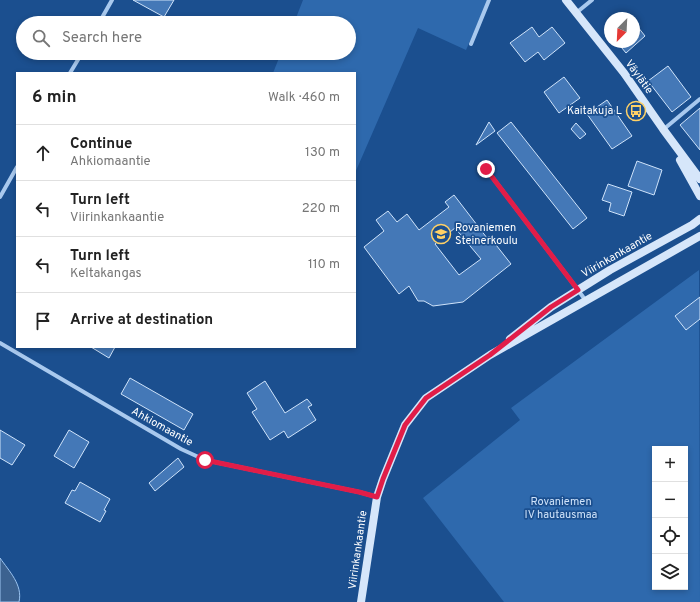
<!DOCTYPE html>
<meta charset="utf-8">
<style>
body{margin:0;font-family:Overpass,sans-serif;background:#f2f2f2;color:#222}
.controls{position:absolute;right:12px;bottom:12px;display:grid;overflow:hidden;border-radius:0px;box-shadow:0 2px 6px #0003}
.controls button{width:36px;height:36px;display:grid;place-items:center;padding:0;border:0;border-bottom:1px solid #e0e0e0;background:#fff;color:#222;font:20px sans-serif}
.compass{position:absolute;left:604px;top:12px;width:36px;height:36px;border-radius:50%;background:#fff;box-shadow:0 2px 6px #0003;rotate:204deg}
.stop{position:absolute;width:12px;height:12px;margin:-9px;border:3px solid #e11d48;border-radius:50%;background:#fff}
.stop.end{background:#e11d48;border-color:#fff;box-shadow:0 1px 4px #0008}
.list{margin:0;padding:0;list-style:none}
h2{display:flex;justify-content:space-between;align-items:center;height:52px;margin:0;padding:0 16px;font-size:17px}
h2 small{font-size:13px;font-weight:400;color:#767676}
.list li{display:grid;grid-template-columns:26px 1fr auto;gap:12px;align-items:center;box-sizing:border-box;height:56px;padding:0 16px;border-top:1px solid #e0e0e0}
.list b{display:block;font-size:15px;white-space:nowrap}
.list p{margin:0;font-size:13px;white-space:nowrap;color:#767676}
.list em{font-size:13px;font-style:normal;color:#767676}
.icon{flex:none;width:22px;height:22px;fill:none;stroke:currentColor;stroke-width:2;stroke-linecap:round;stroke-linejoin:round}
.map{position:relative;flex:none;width:700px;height:602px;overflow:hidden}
.search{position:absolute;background:#fff;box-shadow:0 2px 6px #0003;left:16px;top:16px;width:340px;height:44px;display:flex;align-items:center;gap:10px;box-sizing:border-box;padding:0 14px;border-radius:22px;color:#767676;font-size:15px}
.panel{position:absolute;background:#fff;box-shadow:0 2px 6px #0003;left:16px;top:72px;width:340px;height:276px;border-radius:0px}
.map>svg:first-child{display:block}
.green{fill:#2e69ad;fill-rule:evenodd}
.water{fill:#3c6290;stroke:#9cc4f0}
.building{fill:#4478b7;stroke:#cfe3fa;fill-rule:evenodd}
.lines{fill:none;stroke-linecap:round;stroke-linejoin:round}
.street{stroke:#a9c9ee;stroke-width:4}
.secondary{stroke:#d6e6fa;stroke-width:8}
.route{stroke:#e11d48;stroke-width:5}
.labels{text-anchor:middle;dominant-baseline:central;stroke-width:3.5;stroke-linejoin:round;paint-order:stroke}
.street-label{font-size:11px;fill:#fff;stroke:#1b4f8f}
.poi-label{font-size:11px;fill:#fff;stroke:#1b4f8f;text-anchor:end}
.park-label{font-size:11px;fill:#cfe3fa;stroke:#1b4f8f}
</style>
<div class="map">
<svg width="700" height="602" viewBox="0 0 700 602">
<rect width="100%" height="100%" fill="#1b4f8f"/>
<path class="green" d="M 303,0 L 488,0 L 466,50 L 418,28 L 355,173 L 355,73 L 273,73 L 281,53 L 349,53 L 349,23 L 294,23 Z
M 699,270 L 700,602 L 504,602 L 423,498 L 520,420 L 511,408 ZM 655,449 L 685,449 L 685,587 L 655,587 Z"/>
<path class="water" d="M 0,558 C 9,571 23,585 19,602 L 0,602 Z"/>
<path class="building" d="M 133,0 L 174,0 L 164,17 Z
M 634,22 L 645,36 L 626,53 L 617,42 L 634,42 Z
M 532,27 L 539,37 L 552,27 L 565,43 L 544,60 L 538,52 L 525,62 L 510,43 Z
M 668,66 L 691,97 L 672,112 L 648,81 Z
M 564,77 L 580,98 L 559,113 L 544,92 Z
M 607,100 L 632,136 L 612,149 L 587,114 Z
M 700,108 L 700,150 L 680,125 Z
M 489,122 L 495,131 L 476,145 Z
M 511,122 L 587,218 L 573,229 L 497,133 Z
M 576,123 L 586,134 L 580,139 L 571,129 Z
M 637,161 L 662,170 L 654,195 L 628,186 Z
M 608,184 L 632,192 L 624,216 L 609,211 L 611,203 L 602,200 Z
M 454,195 L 487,238 L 489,236 L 511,264 L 463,302 L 433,306 L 424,301 L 418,301 L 409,286 L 399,294 L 364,247 L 384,231 L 376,220 L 388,211 L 397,222 L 407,214 L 419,230 L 449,207 L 445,202 ZM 455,228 L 481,259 L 459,275 L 435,244 Z
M 700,297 L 700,319 L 686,330 L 675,316 Z
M 91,347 L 115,347 L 109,358 Z
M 130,378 L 193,414 L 184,430 L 121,394 Z
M 265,381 L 285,413 L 307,399 L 312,405 L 308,407 L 316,420 L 288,438 L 284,431 L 270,440 L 252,412 L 257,409 L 247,393 Z
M 0,430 L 25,445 L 12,465 L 0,458 Z
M 69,430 L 89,442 L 74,468 L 54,456 Z
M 178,458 L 184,467 L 155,491 L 149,483 Z
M 80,482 L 110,499 L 104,510 L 106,511 L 100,522 L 65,503 L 72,490 L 75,491 Z"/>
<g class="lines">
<path class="street" d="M 576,13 L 592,0
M 99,23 L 112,0
M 471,44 L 489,0
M 70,73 L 82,53
M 664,129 L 700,99
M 486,169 L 578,290 L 586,301
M 0,197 L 17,167
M 0,343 L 181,449 L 205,460 L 359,492 L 377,497"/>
<path class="secondary" d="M 566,0 L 624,73 L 663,129 L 700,179
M 680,160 L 700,196
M 510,339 L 551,307 L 578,290 L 610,270 L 692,225 L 700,219
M 361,602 L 377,497 L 383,479 L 405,425 L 426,398 L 490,355 L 700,236"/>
</g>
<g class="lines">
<path class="route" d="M 205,460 L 359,492 L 377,497 L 383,479 L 405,425 L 426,398 L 490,355 L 551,307 L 578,290 L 486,169"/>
</g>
<defs>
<symbol id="bus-ring" viewBox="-11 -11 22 22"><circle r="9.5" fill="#1b4f8f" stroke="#ffd166" stroke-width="1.5"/><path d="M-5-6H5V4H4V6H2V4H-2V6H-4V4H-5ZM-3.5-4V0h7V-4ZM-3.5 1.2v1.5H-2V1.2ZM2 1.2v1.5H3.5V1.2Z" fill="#ffd166"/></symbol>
<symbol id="school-ring" viewBox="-11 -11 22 22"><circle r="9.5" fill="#1b4f8f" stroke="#ffd166" stroke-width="1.5"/><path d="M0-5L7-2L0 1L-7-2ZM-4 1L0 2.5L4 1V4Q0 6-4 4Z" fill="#ffd166"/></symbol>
</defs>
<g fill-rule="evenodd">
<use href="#bus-ring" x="625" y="100" width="22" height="22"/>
<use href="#school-ring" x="430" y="223" width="22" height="22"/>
</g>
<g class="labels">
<g class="street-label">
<text transform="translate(639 77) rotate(54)">Väylätie</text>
<text transform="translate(617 255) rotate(-30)">Viirinkankaantie</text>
<text transform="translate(162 427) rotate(29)">Ahkiomaantie</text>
<text transform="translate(358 550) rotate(-82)">Viirinkankaantie</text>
</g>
<g class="poi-label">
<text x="622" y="111">Kaitakuja L</text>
<text x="455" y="228" text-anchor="start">Rovaniemen<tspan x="455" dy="13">Steinerkoulu</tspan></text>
</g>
<g class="park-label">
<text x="561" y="502">Rovaniemen<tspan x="561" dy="13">IV hautausmaa</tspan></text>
</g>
</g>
</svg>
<div class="controls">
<button>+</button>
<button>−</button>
<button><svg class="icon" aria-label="locate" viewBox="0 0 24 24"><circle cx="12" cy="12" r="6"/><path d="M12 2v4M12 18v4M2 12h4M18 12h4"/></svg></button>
<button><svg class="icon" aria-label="layers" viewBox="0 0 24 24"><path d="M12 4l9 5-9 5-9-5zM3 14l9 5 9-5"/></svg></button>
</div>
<svg class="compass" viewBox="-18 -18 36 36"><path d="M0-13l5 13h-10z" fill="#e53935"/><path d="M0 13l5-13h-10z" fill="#767676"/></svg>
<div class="stop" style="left:205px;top:460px"></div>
<div class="stop end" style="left:486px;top:169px"></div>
<div class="search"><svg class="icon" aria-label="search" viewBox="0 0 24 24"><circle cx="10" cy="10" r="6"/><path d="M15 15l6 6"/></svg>Search here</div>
<section class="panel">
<h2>6 min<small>Walk · 460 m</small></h2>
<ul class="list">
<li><svg class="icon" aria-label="ahead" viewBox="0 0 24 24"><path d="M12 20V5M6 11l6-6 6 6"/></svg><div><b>Continue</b><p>Ahkiomaantie</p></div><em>130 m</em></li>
<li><svg class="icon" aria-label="left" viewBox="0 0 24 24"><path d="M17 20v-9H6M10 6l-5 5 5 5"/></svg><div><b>Turn left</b><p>Viirinkankaantie</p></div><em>220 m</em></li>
<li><svg class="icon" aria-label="left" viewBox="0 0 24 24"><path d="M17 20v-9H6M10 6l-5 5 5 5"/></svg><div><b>Turn left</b><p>Keltakangas</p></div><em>110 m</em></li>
<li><svg class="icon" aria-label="arrive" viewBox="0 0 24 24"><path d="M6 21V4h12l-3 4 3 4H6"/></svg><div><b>Arrive at destination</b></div></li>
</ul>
</section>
</div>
